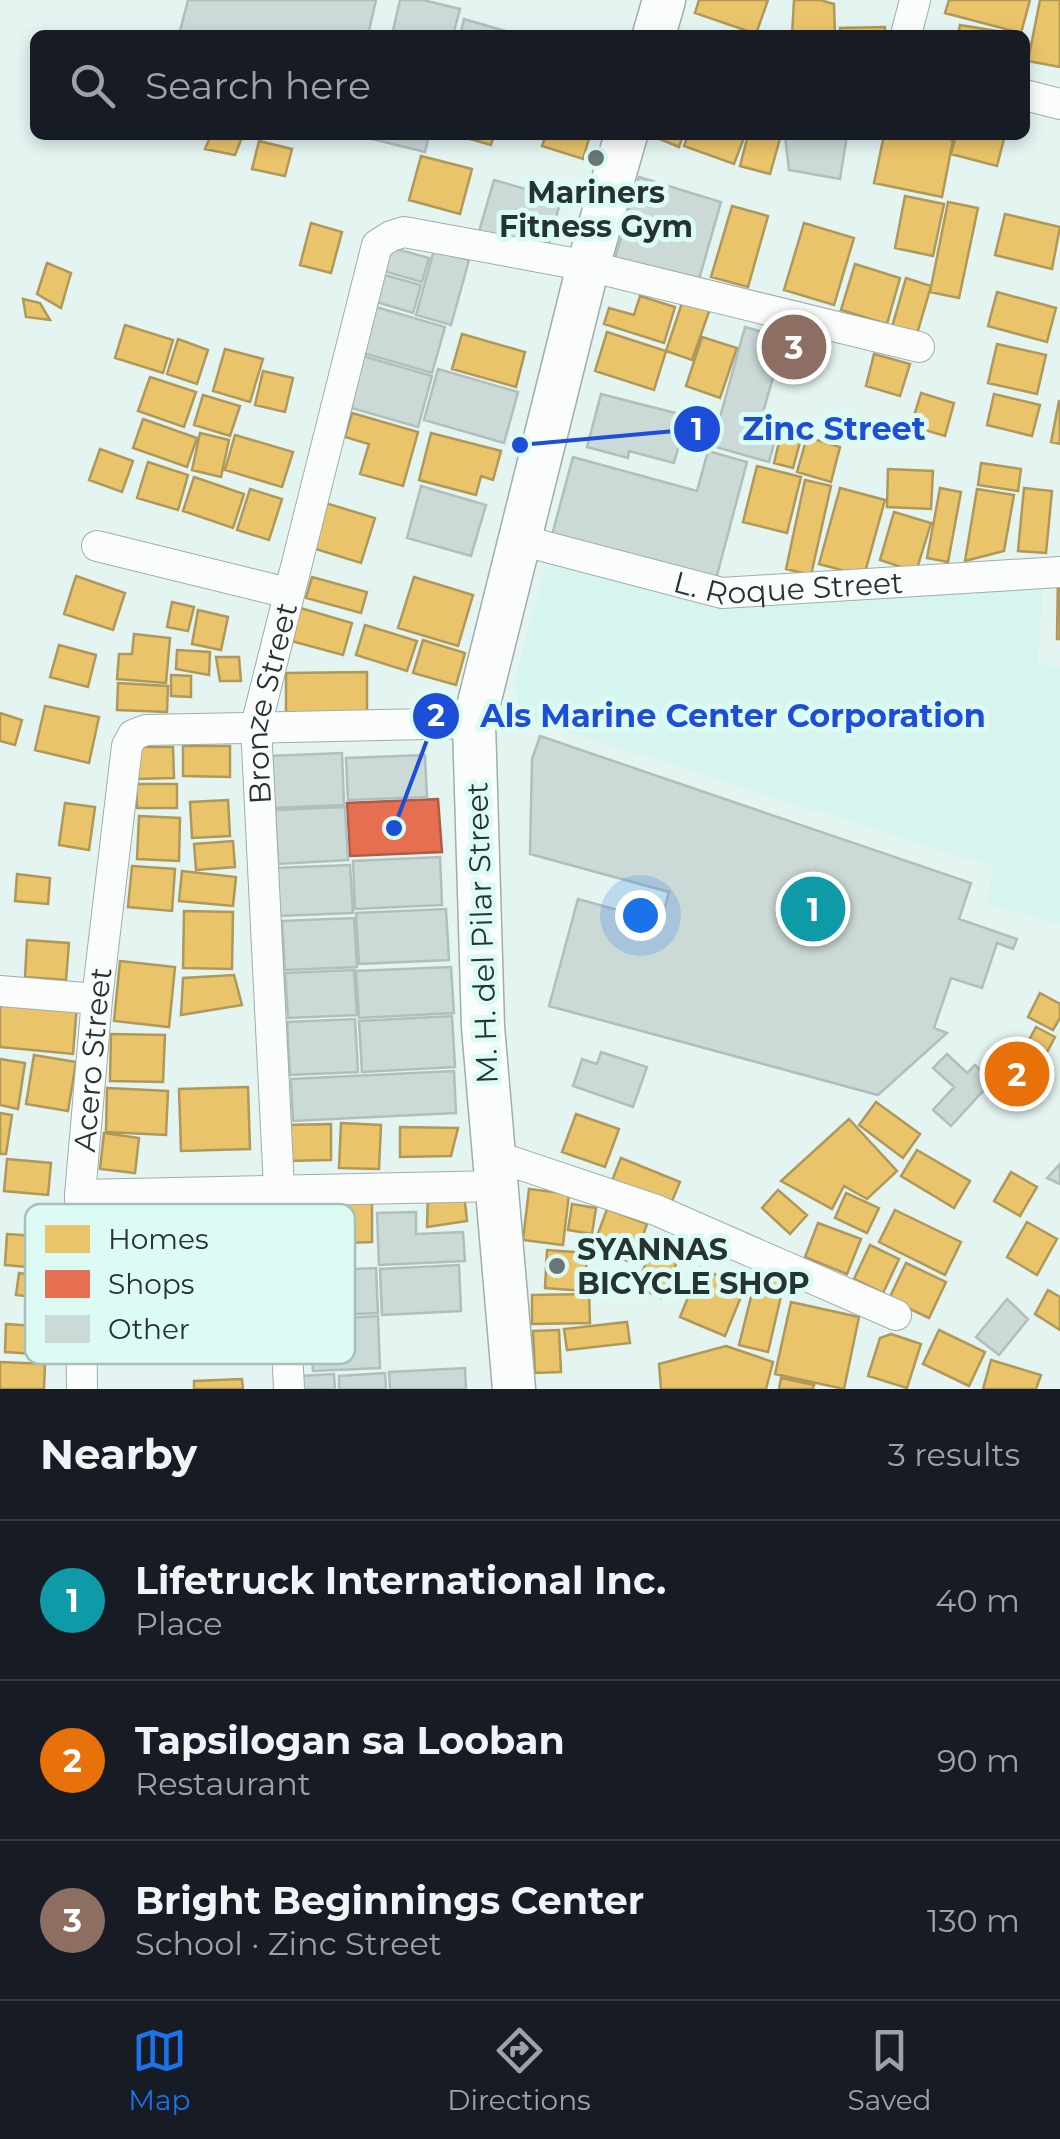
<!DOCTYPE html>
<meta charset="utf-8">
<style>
body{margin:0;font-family:Montserrat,sans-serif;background:#20242c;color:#f1f3f6}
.you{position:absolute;left:640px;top:915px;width:35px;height:35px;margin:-25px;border:8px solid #fff;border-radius:50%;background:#1a73e8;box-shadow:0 0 0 15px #1a73e833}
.badge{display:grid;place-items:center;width:65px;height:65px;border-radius:50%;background:#1a73e8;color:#fff;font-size:32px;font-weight:700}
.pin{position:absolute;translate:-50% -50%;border:5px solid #fff;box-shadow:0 2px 10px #0006}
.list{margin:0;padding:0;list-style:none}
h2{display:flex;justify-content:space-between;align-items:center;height:130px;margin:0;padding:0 40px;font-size:42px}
h2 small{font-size:32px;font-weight:400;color:#9ea1a6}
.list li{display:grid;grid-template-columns:65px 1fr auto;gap:30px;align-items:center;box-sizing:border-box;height:160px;padding:0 40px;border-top:2px solid #363941}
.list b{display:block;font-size:38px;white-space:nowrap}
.list p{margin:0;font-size:32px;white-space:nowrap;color:#9ea1a6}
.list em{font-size:32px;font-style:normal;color:#9ea1a6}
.icon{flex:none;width:55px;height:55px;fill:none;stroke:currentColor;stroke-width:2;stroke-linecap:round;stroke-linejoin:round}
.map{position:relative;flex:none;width:1060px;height:1389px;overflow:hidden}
.search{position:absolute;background:#171b24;box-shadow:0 5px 15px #0003;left:30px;right:30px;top:30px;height:110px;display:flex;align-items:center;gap:25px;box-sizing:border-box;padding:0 35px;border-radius:15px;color:#9ea1a6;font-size:38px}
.sheet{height:610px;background:#171b24}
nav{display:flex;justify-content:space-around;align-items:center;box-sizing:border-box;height:140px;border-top:2px solid #363941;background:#171b24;font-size:28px;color:#9ea1a6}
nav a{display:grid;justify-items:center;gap:5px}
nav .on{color:#1a73e8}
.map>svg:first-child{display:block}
.built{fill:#d6f5ef}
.homes{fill:#e9c46a;stroke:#af9859;stroke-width:2.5}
.shops{fill:#e76f51;stroke:#ad5d47;stroke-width:2.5}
.building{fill:#cbd9d7;stroke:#b1bfbc;stroke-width:2.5}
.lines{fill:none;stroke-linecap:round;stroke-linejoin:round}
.street-casing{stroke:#a0aeab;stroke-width:32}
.secondary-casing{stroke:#a0aeab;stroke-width:45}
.street{stroke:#fbfdfd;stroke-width:30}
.secondary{stroke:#fbfdfd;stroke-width:42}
.poi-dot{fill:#697774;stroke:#dcfbf5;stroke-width:4}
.labels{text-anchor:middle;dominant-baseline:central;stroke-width:10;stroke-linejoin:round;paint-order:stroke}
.poi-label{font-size:30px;font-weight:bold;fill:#273330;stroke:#dcfbf5}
.street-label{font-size:30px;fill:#273330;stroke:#dcfbf5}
.key{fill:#dcfbf5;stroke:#a6bfba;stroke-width:2.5}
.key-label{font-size:28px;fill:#273330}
.leader{fill:none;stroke:#1d4ed8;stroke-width:4}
.callout-dot{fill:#1d4ed8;stroke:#dcfbf5;stroke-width:4}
.mark-label{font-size:30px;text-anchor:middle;font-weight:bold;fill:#fff}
.callout-label{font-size:32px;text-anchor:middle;font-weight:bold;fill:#1d4ed8;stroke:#dcfbf5;stroke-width:10;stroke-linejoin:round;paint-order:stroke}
</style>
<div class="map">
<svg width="1060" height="1389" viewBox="0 0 1060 1389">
<rect width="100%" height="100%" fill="#e3f4f1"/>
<path class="built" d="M 547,558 L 752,608 L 1043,582 L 1038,663 L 1060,668 L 1060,924 L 987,904 L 994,867 L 521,717 L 515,681 Z"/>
<path class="homes" d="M 699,0 L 768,0 L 756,34 L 695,13 Z
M 794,0 L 820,0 L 834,4 L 835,35 L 792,35 Z
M 949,0 L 1030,0 L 1021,33 L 945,13 Z
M 1040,0 L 1060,0 L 1060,67 L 1028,61 Z
M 960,25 L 1003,32 L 1002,35 L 958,35 Z
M 885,27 L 885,35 L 840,35 L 840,28 Z
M 211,135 L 243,135 L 235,155 L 205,149 Z
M 456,135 L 494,135 L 491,145 Z
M 546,135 L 590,135 L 583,159 L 542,146 Z
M 650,135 L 683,135 L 679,147 Z
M 688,135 L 745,135 L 734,164 L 684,146 Z
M 748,135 L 781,135 L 770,174 L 740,166 Z
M 884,135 L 930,135 L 953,140 L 942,197 L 874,183 Z
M 956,135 L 1005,135 L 997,166 L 951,154 Z
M 259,141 L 292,149 L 285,176 L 252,169 Z
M 421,156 L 472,169 L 460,214 L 409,200 Z
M 905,196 L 944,204 L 933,256 L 895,248 Z
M 948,202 L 978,208 L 959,298 L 930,292 Z
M 732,206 L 768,216 L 748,287 L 711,277 Z
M 1005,214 L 1060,227 L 1052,269 L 995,255 Z
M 311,223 L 342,232 L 331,273 L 300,265 Z
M 804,223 L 854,238 L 834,305 L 784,290 Z
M 47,263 L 71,273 L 61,308 L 37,294 Z
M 855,264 L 900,278 L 887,324 L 841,310 Z
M 906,278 L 931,286 L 917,334 L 892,327 Z
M 997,292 L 1056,308 L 1047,342 L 988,326 Z
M 640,296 L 675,307 L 664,343 L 604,324 L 609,308 L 634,315 Z
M 684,297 L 711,306 L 692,360 L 666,351 Z
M 23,299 L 40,303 L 50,320 L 26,317 Z
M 125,325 L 173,340 L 163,373 L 115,358 Z
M 607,332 L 666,351 L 654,390 L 595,371 Z
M 462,334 L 525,352 L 516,387 L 452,369 Z
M 702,337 L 737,348 L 720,398 L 686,386 Z
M 178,339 L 208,350 L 197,384 L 167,374 Z
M 997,344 L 1046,355 L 1037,394 L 988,383 Z
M 225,349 L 263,359 L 250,402 L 213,391 Z
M 874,354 L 910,364 L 900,396 L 866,386 Z
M 263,371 L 293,378 L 285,412 L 255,405 Z
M 150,377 L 196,392 L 184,427 L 138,411 Z
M 921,393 L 954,403 L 945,436 L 911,426 Z
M 994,394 L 1040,405 L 1032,436 L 987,425 Z
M 203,395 L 240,406 L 230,436 L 194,425 Z
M 1059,401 L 1060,401 L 1060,444 L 1051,442 Z
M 352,413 L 418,432 L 403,486 L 360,474 L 369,444 L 345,437 Z
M 143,419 L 197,438 L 187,467 L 133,448 Z
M 782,430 L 802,435 L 793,468 L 774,463 Z
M 200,433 L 229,440 L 221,477 L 192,470 Z
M 431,433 L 501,451 L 493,480 L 481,476 L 476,495 L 419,480 Z
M 235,435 L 293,452 L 282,487 L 225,470 Z
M 807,437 L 840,447 L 831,482 L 797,472 Z
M 100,449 L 133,461 L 122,492 L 89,480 Z
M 148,462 L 188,475 L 178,510 L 137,498 Z
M 981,463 L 1021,469 L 1018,491 L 978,485 Z
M 757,466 L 801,477 L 787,533 L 743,522 Z
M 888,469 L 933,471 L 931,509 L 887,507 Z
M 194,477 L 244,494 L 233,528 L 183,511 Z
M 805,480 L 831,486 L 811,575 L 786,569 Z
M 840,488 L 885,500 L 864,576 L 819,564 Z
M 940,488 L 961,492 L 948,562 L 927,558 Z
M 1024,488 L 1052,491 L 1046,553 L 1018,551 Z
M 250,489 L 282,499 L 269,540 L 237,530 Z
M 977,489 L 1014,495 L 1004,551 L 965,561 Z
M 322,502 L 375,518 L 361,563 L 309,547 Z
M 894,512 L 931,523 L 916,572 L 880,560 Z
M 1058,575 L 1060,575 L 1060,639 L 1057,639 Z
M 76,576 L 125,593 L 113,630 L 64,614 Z
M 312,577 L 367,592 L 361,613 L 306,598 Z
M 414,577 L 473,595 L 458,646 L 398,628 Z
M 172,602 L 194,607 L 188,631 L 167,627 Z
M 297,607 L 352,623 L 343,655 L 288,640 Z
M 198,610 L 228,617 L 221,650 L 192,644 Z
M 365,625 L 417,641 L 407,671 L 356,655 Z
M 134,634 L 170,638 L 166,683 L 117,679 L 119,654 L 132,654 Z
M 423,640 L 465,653 L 456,685 L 413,673 Z
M 59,645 L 96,655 L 88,687 L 50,677 Z
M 177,650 L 210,652 L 209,675 L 176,669 Z
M 216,657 L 239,657 L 241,681 L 220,681 Z
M 367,672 L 367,713 L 286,713 L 286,673 Z
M 171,675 L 191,676 L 191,697 L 171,696 Z
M 118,683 L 168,686 L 167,712 L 117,710 Z
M 45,706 L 99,717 L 89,763 L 35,750 Z
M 0,713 L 22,720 L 15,745 L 0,741 Z
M 183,746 L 230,746 L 230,777 L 183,776 Z
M 133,747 L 173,747 L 174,778 L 134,779 Z
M 136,784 L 177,784 L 177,808 L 137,808 Z
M 228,800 L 230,836 L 192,838 L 190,802 Z
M 65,803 L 95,807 L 89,850 L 59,845 Z
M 139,816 L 180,818 L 179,861 L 137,859 Z
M 233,841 L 235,867 L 196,870 L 194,844 Z
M 132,866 L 175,869 L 172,911 L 128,907 Z
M 182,871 L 236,877 L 233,906 L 179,901 Z
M 17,874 L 50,878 L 48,904 L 15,901 Z
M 184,911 L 233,912 L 232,969 L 183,968 Z
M 27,940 L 69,943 L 66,980 L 25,977 Z
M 120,961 L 175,967 L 169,1027 L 114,1021 Z
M 234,975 L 242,1005 L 181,1015 L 183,978 Z
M 1040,993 L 1060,1004 L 1060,1018 L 1053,1030 L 1028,1017 Z
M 0,997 L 77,1004 L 73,1054 L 0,1047 Z
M 1036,1027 L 1055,1037 L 1037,1071 L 1018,1061 Z
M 111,1034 L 165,1035 L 163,1082 L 110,1081 Z
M 34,1055 L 76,1062 L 68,1111 L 26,1104 Z
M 0,1059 L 25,1063 L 18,1109 L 0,1105 Z
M 248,1087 L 250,1149 L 181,1151 L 179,1089 Z
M 107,1088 L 168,1091 L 166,1135 L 106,1132 Z
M 876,1102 L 920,1134 L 903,1158 L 859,1125 Z
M 0,1113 L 12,1115 L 6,1154 L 0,1154 Z
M 576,1114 L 619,1129 L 605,1167 L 562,1152 Z
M 849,1119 L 897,1171 L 867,1199 L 844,1186 L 832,1209 L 781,1181 Z
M 341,1123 L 381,1125 L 379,1169 L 339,1168 Z
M 331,1124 L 331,1160 L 285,1161 L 285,1125 Z
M 400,1127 L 458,1128 L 451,1156 L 400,1157 Z
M 104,1133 L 139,1138 L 135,1173 L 100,1169 Z
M 917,1150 L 970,1181 L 954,1208 L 901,1176 Z
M 621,1158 L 680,1182 L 670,1206 L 611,1183 Z
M 7,1159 L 51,1163 L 48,1195 L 4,1191 Z
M 1011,1172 L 1037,1187 L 1020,1216 L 994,1201 Z
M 529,1189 L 569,1194 L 563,1245 L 523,1240 Z
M 778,1190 L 807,1215 L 790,1234 L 762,1208 Z
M 428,1192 L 464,1193 L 467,1221 L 427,1227 Z
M 846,1193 L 879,1208 L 867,1233 L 835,1218 Z
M 338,1200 L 341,1246 L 299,1249 L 295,1202 Z
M 171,1201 L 176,1261 L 135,1264 L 130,1204 Z
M 372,1202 L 372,1242 L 347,1243 L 346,1203 Z
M 572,1204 L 596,1208 L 592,1234 L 568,1230 Z
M 607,1209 L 647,1224 L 633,1263 L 593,1247 Z
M 895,1210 L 961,1242 L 945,1275 L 879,1242 Z
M 1027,1222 L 1057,1239 L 1037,1275 L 1007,1257 Z
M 818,1223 L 861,1239 L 847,1274 L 805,1257 Z
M 7,1234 L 65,1238 L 63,1270 L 5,1265 Z
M 656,1241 L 681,1253 L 661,1298 L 636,1286 Z
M 870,1245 L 899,1259 L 883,1293 L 854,1279 Z
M 547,1250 L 587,1253 L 585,1291 L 545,1288 Z
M 906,1263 L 946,1282 L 929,1318 L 889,1299 Z
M 700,1268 L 745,1287 L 725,1336 L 680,1317 Z
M 19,1273 L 44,1276 L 42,1298 L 16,1295 Z
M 757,1273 L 785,1279 L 768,1352 L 739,1345 Z
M 1048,1290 L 1060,1297 L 1060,1330 L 1035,1314 Z
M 589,1294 L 590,1323 L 532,1324 L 532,1295 Z
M 791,1302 L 859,1317 L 844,1389 L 775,1374 Z
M 627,1322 L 630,1343 L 567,1350 L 564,1329 Z
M 6,1324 L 52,1327 L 50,1355 L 5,1352 Z
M 559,1330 L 561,1372 L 535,1373 L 533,1331 Z
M 939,1330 L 985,1352 L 969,1386 L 923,1364 Z
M 891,1334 L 921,1344 L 907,1388 L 868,1376 L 880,1338 Z
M 726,1346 L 773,1362 L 766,1389 L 661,1389 L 659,1364 Z
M 991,1360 L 1041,1375 L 1036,1389 L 983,1389 Z
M 0,1362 L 45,1364 L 44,1389 L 0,1389 Z
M 781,1378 L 814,1385 L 813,1389 L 779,1389 Z
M 242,1379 L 243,1389 L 194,1389 L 194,1381 Z"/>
<path class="shops" d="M 438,799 L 442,852 L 350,856 L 347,803 Z"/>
<path class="building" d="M 188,0 L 376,0 L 368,35 L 179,35 Z
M 400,0 L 423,0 L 460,9 L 453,35 L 392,35 Z
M 464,19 L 519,35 L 460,35 Z
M 368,135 L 429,135 L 425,152 L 368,138 Z
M 847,135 L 840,179 L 789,170 L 785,136 Z
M 639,177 L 721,202 L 698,283 L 615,258 Z
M 494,180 L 561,199 L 546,255 L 478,235 Z
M 389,247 L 429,258 L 422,282 L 383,271 Z
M 434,250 L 469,260 L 451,325 L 416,315 Z
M 381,274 L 421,285 L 413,313 L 373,301 Z
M 376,307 L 445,327 L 432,373 L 363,353 Z
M 745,327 L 784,338 L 761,420 L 779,425 L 769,462 L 712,446 Z
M 363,356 L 432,376 L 418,427 L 348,407 Z
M 438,369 L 518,392 L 504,443 L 424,420 Z
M 601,394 L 687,416 L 674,463 L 629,451 L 628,458 L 587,447 Z
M 708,451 L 747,462 L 716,579 L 552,535 L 573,457 L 697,491 Z
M 421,486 L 486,505 L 471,556 L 407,538 Z
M 540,736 L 971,883 L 959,919 L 1017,939 L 1013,949 L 997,943 L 982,988 L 951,978 L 934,1028 L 947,1033 L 878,1095 L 549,1006 L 578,899 L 661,922 L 669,892 L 530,854 L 532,759 Z
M 342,753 L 344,805 L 272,808 L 269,756 Z
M 425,755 L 427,797 L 348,800 L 346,758 Z
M 345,807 L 348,860 L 278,864 L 275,810 Z
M 440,857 L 442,905 L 355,909 L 353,861 Z
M 350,865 L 353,913 L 277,916 L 275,868 Z
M 446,909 L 449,960 L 359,964 L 356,913 Z
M 354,918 L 357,967 L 285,970 L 282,921 Z
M 451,967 L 454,1013 L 359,1018 L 356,971 Z
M 354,970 L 357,1015 L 288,1018 L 285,973 Z
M 452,1016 L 455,1067 L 362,1072 L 359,1021 Z
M 355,1019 L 358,1072 L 290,1075 L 287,1022 Z
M 601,1052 L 647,1067 L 633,1107 L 573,1086 L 582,1059 L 597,1064 Z
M 947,1054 L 967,1073 L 975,1065 L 992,1081 L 951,1126 L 933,1110 L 954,1087 L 933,1068 Z
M 454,1071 L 456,1113 L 293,1121 L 291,1079 Z
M 1060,1164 L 1060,1184 L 1047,1178 Z
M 416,1212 L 416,1234 L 463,1232 L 465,1261 L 379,1265 L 377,1213 Z
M 459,1265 L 461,1311 L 382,1315 L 380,1269 Z
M 376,1268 L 378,1313 L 310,1316 L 308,1271 Z
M 1007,1299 L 1028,1319 L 999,1355 L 976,1337 Z
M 378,1316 L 380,1368 L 313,1371 L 310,1320 Z
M 465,1368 L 466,1389 L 390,1389 L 389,1372 Z
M 385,1373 L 386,1389 L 339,1389 L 339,1376 Z
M 334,1374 L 335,1389 L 301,1389 L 300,1376 Z"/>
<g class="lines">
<defs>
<g id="street">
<path d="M 906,35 L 915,0"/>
<path d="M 1025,95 L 1060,104"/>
<path id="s1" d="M 520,540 L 722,593 L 1060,572"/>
<path d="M 97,546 L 288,593"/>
<path d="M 0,991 L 97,999"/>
<path d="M 495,1156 L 656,1210 L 896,1315"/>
<path d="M 80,1195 L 498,1186"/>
<path id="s2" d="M 82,1389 L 80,1195 L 97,999 L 127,746 L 133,735 L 146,730 L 474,723"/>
<path id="s3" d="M 289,1389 L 256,726 L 377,245 L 391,236 L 404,232 L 588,266 L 919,347"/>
</g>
<path id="secondary" d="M 654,35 L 664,0
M 514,1389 L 483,1027 L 474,723 L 588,266 L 626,135"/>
</defs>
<use href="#street" class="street-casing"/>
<use href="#secondary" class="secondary-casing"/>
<use href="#street" class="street"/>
<use href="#secondary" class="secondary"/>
</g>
<g class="poi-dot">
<circle cx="596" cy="158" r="10"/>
<circle cx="557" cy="1266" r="10"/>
</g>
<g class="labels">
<g class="poi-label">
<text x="596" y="192">Mariners<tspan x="596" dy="34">Fitness Gym</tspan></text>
<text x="577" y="1249" text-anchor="start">SYANNAS<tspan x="577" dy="34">BICYCLE SHOP</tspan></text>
</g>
<g class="street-label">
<text stroke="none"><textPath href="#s1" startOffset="275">L. Roque Street</textPath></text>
<text stroke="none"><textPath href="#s3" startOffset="688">Bronze Street</textPath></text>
<text transform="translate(482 933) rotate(-92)">M. H. del Pilar Street</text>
<text stroke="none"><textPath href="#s2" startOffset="330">Acero Street</textPath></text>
</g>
</g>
<rect x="25" y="1204" width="330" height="160" rx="15" class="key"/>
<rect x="45" y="1225" width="45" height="28" fill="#e9c46a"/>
<rect x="45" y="1270" width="45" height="28" fill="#e76f51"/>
<rect x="45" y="1315" width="45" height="28" fill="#cbd9d7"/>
<g class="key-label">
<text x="108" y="1249">Homes</text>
<text x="108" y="1294">Shops</text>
<text x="108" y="1339">Other</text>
</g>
<path class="leader" d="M520 445L697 429M394 828L436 716"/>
<g class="callout-dot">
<circle cx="520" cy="445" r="10"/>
<circle cx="394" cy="828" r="10"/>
<circle cx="697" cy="429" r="25"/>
<circle cx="436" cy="716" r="25"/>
</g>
<g class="mark-label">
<text x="697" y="440">1</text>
<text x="436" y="726">2</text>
</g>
<g class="callout-label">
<text x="834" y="440">Zinc Street</text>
<text x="733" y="727">Als Marine Center Corporation</text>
</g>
</svg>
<div class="you"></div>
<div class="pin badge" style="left:813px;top:909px;background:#0f9aa8">1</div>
<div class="pin badge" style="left:1017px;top:1074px;background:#e8710a">2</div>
<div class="pin badge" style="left:794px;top:347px;background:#8d6e63">3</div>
<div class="search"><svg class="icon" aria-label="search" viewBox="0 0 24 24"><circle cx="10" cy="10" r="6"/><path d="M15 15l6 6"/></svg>Search here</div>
</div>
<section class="sheet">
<h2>Nearby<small>3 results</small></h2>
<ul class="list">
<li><span class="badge" style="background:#0f9aa8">1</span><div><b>Lifetruck International Inc.</b><p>Place</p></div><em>40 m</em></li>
<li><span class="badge" style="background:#e8710a">2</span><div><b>Tapsilogan sa Looban</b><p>Restaurant</p></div><em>90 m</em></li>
<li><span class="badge" style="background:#8d6e63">3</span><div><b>Bright Beginnings Center</b><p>School · Zinc Street</p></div><em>130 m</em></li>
</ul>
</section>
<nav>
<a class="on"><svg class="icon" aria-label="map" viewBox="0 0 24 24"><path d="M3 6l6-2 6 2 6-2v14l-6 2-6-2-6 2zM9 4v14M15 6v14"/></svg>Map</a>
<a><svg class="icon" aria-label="directions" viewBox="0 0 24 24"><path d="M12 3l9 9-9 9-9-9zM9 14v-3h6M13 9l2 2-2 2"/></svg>Directions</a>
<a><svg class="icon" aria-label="saved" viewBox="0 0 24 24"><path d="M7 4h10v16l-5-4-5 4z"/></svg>Saved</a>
</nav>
